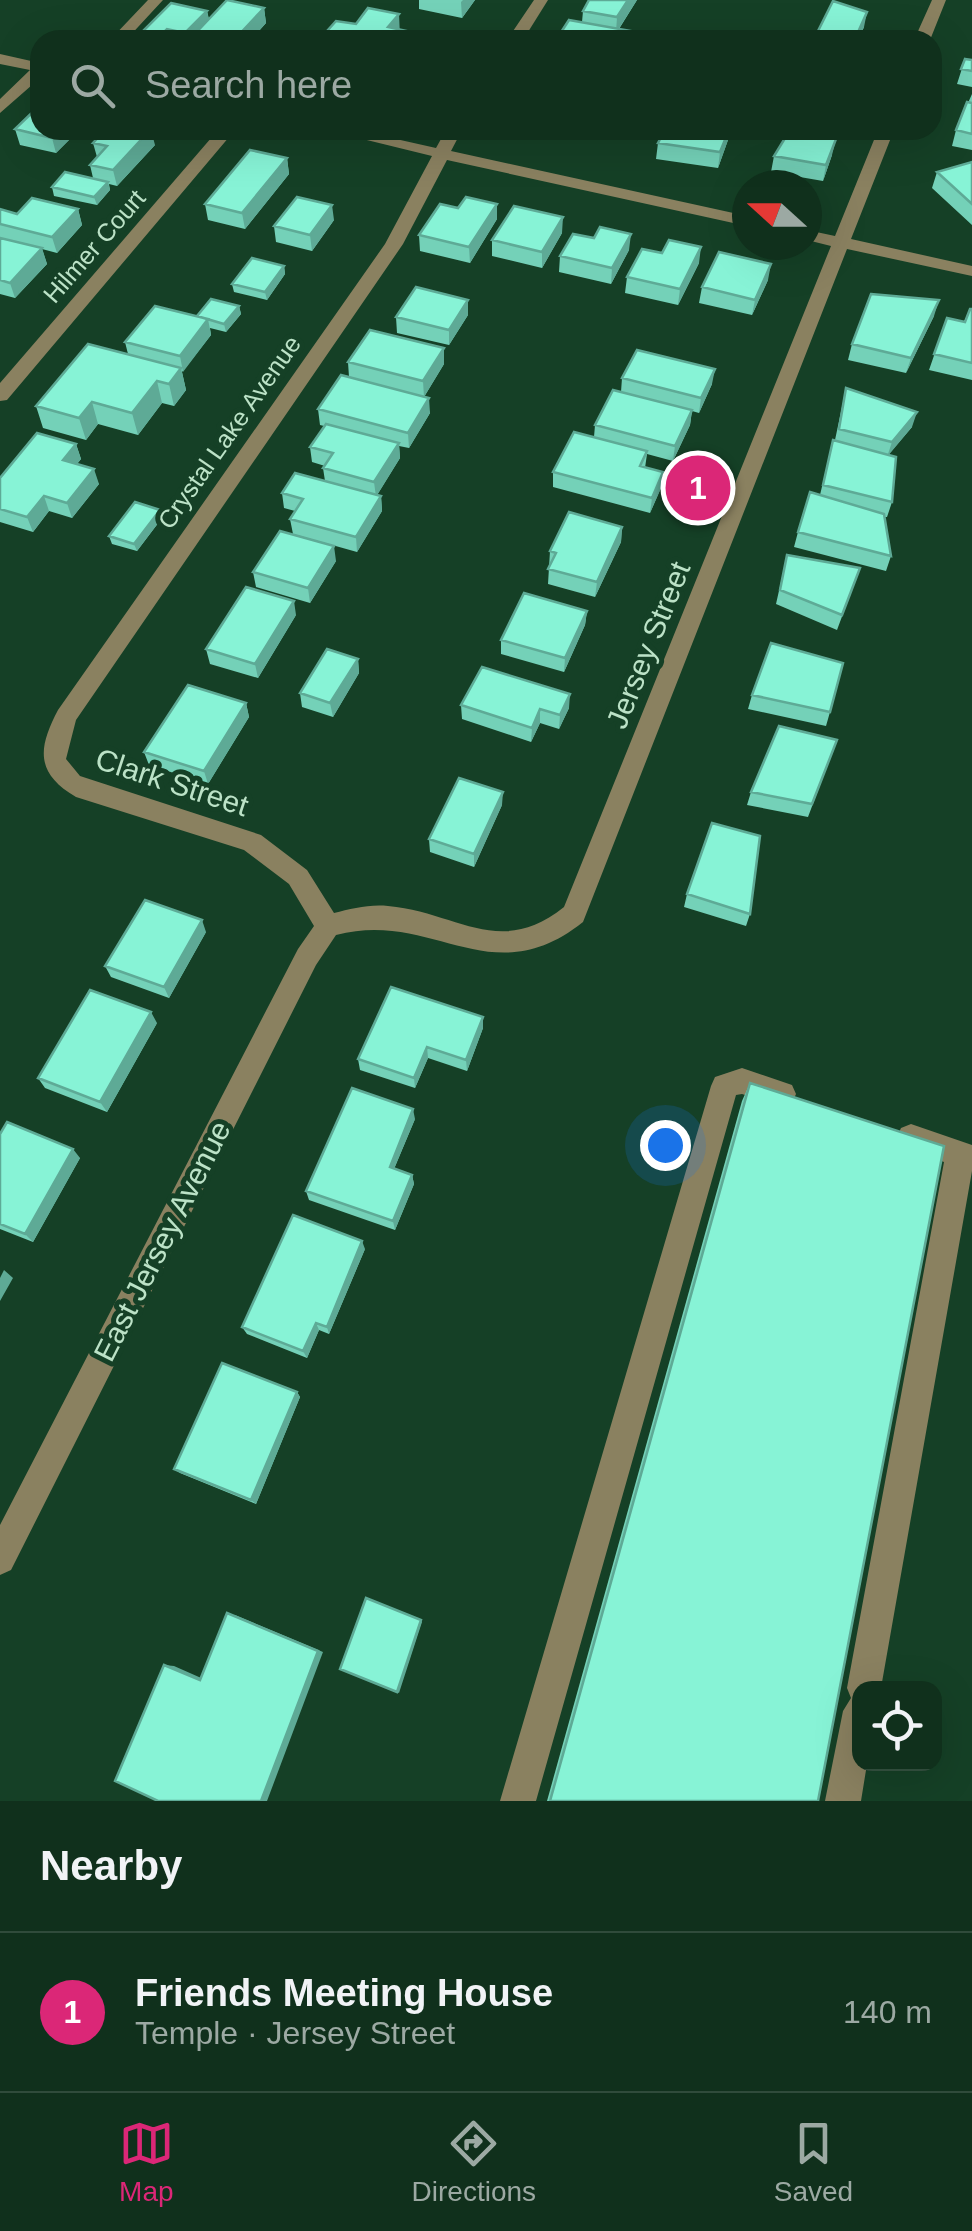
<!DOCTYPE html>
<meta charset="utf-8">
<style>
body{margin:0;font-family:Arial,sans-serif;background:#193825;color:#f1f3f6}
.controls{position:absolute;right:30px;bottom:30px;display:grid;overflow:hidden;border-radius:20px;box-shadow:0 10px 40px #0002}
.controls button{width:90px;height:90px;display:grid;place-items:center;padding:0;border:0;border-bottom:2px solid #304b3b;background:#10301c;color:#f1f3f6;font:50px sans-serif}
.compass{position:absolute;left:732px;top:170px;width:90px;height:90px;border-radius:50%;background:#10301c;box-shadow:0 10px 40px #0002;rotate:291deg}
.you{position:absolute;left:665px;top:1145px;width:35px;height:35px;margin:-25px;border:8px solid #fff;border-radius:50%;background:#1a73e8;box-shadow:0 0 0 15px #1a73e833}
.badge{display:grid;place-items:center;width:65px;height:65px;border-radius:50%;background:#db2777;color:#fff;font-size:32px;font-weight:700}
.pin{position:absolute;translate:-50% -50%;border:5px solid #fff;box-shadow:0 2px 10px #0006}
.list{margin:0;padding:0;list-style:none}
h2{display:flex;justify-content:space-between;align-items:center;height:130px;margin:0;padding:0 40px;font-size:42px}
h2 small{font-size:32px;font-weight:400;color:#9ca9a3}
.list li{display:grid;grid-template-columns:65px 1fr auto;gap:30px;align-items:center;box-sizing:border-box;height:160px;padding:0 40px;border-top:2px solid #304b3b}
.list b{display:block;font-size:38px;white-space:nowrap}
.list p{margin:0;font-size:32px;white-space:nowrap;color:#9ca9a3}
.list em{font-size:32px;font-style:normal;color:#9ca9a3}
.icon{flex:none;width:55px;height:55px;fill:none;stroke:currentColor;stroke-width:2;stroke-linecap:round;stroke-linejoin:round}
.map{position:relative;flex:none;width:972px;height:1801px;overflow:hidden}
.search{position:absolute;background:#10301c;box-shadow:0 10px 40px #0002;left:30px;right:30px;top:30px;height:110px;display:flex;align-items:center;gap:25px;box-sizing:border-box;padding:0 35px;border-radius:30px;color:#9ca9a3;font-size:38px}
.sheet{height:290px;background:#10301c}
nav{display:flex;justify-content:space-around;align-items:center;box-sizing:border-box;height:140px;border-top:2px solid #304b3b;background:#10301c;font-size:28px;color:#9ca9a3}
nav a{display:grid;justify-items:center;gap:5px}
nav .on{color:#db2777}
.map>svg:first-child{display:block}
.lines{fill:none;stroke-linecap:round;stroke-linejoin:round}
.minor{fill:#8a8160;fill-rule:evenodd}
.wall{fill:#74d1b8}
.shaded-wall{fill:#5eaa96}
.building{fill:#87f3d6;stroke:#5eaa96;stroke-width:2.5}
.labels{text-anchor:middle;dominant-baseline:central;stroke-width:10;stroke-linejoin:round;paint-order:stroke}
.far-street-label{font-size:25px;fill:#bce2c7;stroke:#154026}
.street-label{font-size:30px;fill:#bce2c7;stroke:#154026}
</style>
<div class="map">
<svg width="972" height="1801" viewBox="0 0 972 1801">
<rect width="100%" height="100%" fill="#154026"/>
<g class="lines">
<path class="minor" d="M 148,0 L 163,0 L 126,40 L 110,40 Z
M 534,0 L 548,0 L 523,40 L 507,40 Z
M 932,0 L 946,0 L 930,40 L 914,40 Z
M 0,54 L 40,63 L 40,78 L 0,113 L 0,99 L 30,70 L 0,64 Z
M 218,130 L 235,130 L 7,400 L 0,401 L 0,383 Z
M 326,130 L 356,130 L 436,148 L 446,130 L 462,130 L 451,151 L 747,216 L 747,226 L 447,160 L 403,244 L 76,720 L 66,759 L 80,776 L 261,835 L 307,870 L 334,913 C 351,909 369,904 388,906 C 457,912 499,959 564,907 L 831,246 L 807,240 L 807,230 L 835,236 L 878,130 L 894,130 L 851,239 L 972,266 L 972,276 L 847,249 L 583,922 C 490,996 434,909 336,935 L 316,965 L 11,1570 L 0,1575 L 0,1525 L 298,949 L 314,926 L 289,884 L 244,850 L 76,797 C 35,773 38,748 58,710 L 385,244 L 432,156 Z
M 742,1068 L 792,1085 L 796,1094 L 792,1103 L 782,1107 L 742,1094 L 736,1095 L 536,1801 L 500,1801 L 711,1086 L 715,1077 Z
M 911,1124 L 972,1145 L 972,1171 L 881,1688 L 860,1688 L 860,1764 L 867,1764 L 861,1801 L 825,1801 L 843,1711 L 851,1698 L 847,1688 L 944,1162 L 901,1146 L 897,1137 L 901,1128 Z"/>
</g>
<path class="wall" d="M 419,0 L 475,0 L 462,18 L 419,9 Z
M 637,0 L 619,29 L 632,40 L 556,40 L 582,22 L 583,11 Z
M 264,8 L 266,23 L 251,40 L 141,40 L 140,34 L 207,11 L 209,19 Z
M 864,27 L 858,40 L 816,40 L 817,33 Z
M 965,59 L 972,60 L 972,87 L 957,84 Z
M 972,94 L 972,150 L 952,146 L 956,130 Z
M 15,129 L 40,130 L 79,130 L 56,153 L 20,145 Z
M 538,130 L 604,130 L 600,137 Z
M 665,130 L 730,130 L 728,140 L 718,168 L 656,159 L 658,143 Z
M 93,143 L 155,145 L 117,186 L 109,184 L 110,190 L 97,205 L 54,196 L 52,187 L 93,178 L 90,165 L 97,157 Z
M 832,155 L 823,181 L 771,172 L 774,156 Z
M 287,158 L 289,174 L 245,229 L 208,220 L 205,204 Z
M 972,162 L 972,225 L 932,188 L 937,172 Z
M 497,204 L 497,219 L 470,263 L 420,251 L 419,235 L 458,208 Z
M 0,209 L 17,214 L 78,209 L 82,225 L 57,253 L 42,249 L 47,264 L 15,298 L 0,294 Z
M 334,220 L 312,251 L 276,242 L 274,226 Z
M 562,233 L 542,268 L 492,256 L 492,240 Z
M 629,250 L 611,284 L 559,272 L 560,256 Z
M 699,263 L 678,305 L 625,293 L 627,277 Z
M 284,266 L 285,274 L 267,300 L 234,292 L 232,284 Z
M 768,280 L 752,315 L 699,303 L 702,287 Z
M 239,306 L 241,314 L 226,332 L 210,328 L 211,335 L 182,372 L 186,390 L 174,406 L 162,403 L 138,435 L 98,424 L 86,440 L 43,428 L 36,406 L 128,354 L 125,342 L 197,316 Z
M 972,309 L 972,380 L 929,370 L 947,318 L 965,322 Z
M 468,315 L 449,345 L 397,333 L 396,317 Z
M 934,316 L 906,373 L 848,360 L 852,344 Z
M 348,362 L 444,364 L 424,397 L 430,413 L 409,448 L 399,446 L 400,458 L 377,495 L 381,496 L 382,511 L 357,552 L 293,534 L 290,519 L 295,511 L 284,508 L 282,493 L 325,481 L 323,468 L 325,466 L 312,462 L 310,447 L 324,426 L 320,425 L 318,409 L 349,377 Z
M 622,378 L 712,384 L 699,413 L 692,411 L 690,425 L 673,461 L 647,454 L 645,468 L 661,488 L 650,513 L 553,487 L 553,472 L 594,437 L 595,425 L 621,392 Z
M 846,388 L 912,427 L 888,455 L 892,502 L 887,517 L 884,517 L 891,556 L 886,571 L 794,547 L 798,532 L 820,495 L 833,440 L 835,440 Z
M 76,444 L 81,459 L 77,464 L 99,484 L 72,518 L 49,511 L 33,532 L 0,522 L 0,478 Z
M 162,518 L 137,551 L 112,544 L 109,536 Z
M 622,527 L 621,542 L 595,597 L 548,584 L 550,551 Z
M 787,555 L 860,568 L 837,630 L 776,604 Z
M 336,561 L 310,603 L 256,587 L 253,572 Z
M 587,611 L 585,625 L 564,672 L 501,654 L 501,640 Z
M 296,615 L 258,678 L 210,664 L 206,649 Z
M 358,659 L 359,673 L 333,717 L 302,707 L 300,693 Z
M 752,695 L 830,712 L 826,726 L 748,709 Z
M 246,703 L 249,717 L 208,784 L 149,765 L 144,752 Z
M 461,705 L 569,708 L 559,729 L 540,723 L 531,742 L 462,719 Z
M 837,740 L 808,817 L 747,805 L 751,792 Z
M 502,805 L 474,867 L 430,852 L 429,839 Z
M 687,894 L 750,914 L 746,926 L 684,907 Z
M 206,932 L 169,998 L 111,977 L 105,966 Z
M 483,1017 L 483,1028 L 467,1071 L 428,1058 L 415,1088 L 360,1070 L 358,1059 Z
M 157,1023 L 107,1112 L 45,1088 L 38,1078 Z
M 750,1083 L 818,1801 L 547,1801 L 742,1101 Z
M 415,1119 L 394,1169 L 412,1175 L 414,1184 L 395,1230 L 309,1200 L 306,1191 Z
M 0,1134 L 80,1158 L 33,1242 L 0,1229 Z
M 365,1249 L 329,1334 L 319,1330 L 307,1358 L 247,1334 L 242,1327 Z
M 297,1392 L 300,1397 L 256,1504 L 180,1473 L 174,1469 Z"/>
<path class="shaded-wall" d="M 463,0 L 475,0 L 462,18 L 461,2 Z
M 628,0 L 637,0 L 616,33 L 617,17 Z
M 264,8 L 266,23 L 251,40 L 234,40 Z
M 207,11 L 210,26 L 190,39 L 190,40 L 187,40 L 185,33 Z
M 867,12 L 864,27 L 858,40 L 854,40 Z
M 399,14 L 400,36 L 388,27 Z
M 167,29 L 169,40 L 159,40 L 158,38 Z
M 59,130 L 79,130 L 56,153 L 52,138 Z
M 151,130 L 155,145 L 117,186 L 113,170 Z
M 729,130 L 728,140 L 718,168 L 720,152 Z
M 836,139 L 832,155 L 823,181 L 826,165 Z
M 287,158 L 289,174 L 245,229 L 242,213 Z
M 108,182 L 110,190 L 97,205 L 94,197 Z
M 497,204 L 497,219 L 470,263 L 469,247 Z
M 332,205 L 334,220 L 312,251 L 310,235 Z
M 78,209 L 82,225 L 57,253 L 52,237 Z
M 563,217 L 562,233 L 542,268 L 542,252 Z
M 631,234 L 629,250 L 611,284 L 612,268 Z
M 701,247 L 699,263 L 678,305 L 680,289 Z
M 42,248 L 47,264 L 15,298 L 10,283 Z
M 771,264 L 768,280 L 752,315 L 755,300 Z
M 284,266 L 285,274 L 267,300 L 265,292 Z
M 468,300 L 468,315 L 449,345 L 449,330 Z
M 939,300 L 934,316 L 906,373 L 911,358 Z
M 239,306 L 241,314 L 226,332 L 224,324 Z
M 208,319 L 211,335 L 183,372 L 180,356 Z
M 444,348 L 444,364 L 424,397 L 423,381 Z
M 181,368 L 186,390 L 174,406 L 169,384 Z
M 715,369 L 712,384 L 699,413 L 701,398 Z
M 157,381 L 162,403 L 138,435 L 132,413 Z
M 429,398 L 430,413 L 409,448 L 408,433 Z
M 92,402 L 98,424 L 86,440 L 79,418 Z
M 692,410 L 690,425 L 673,461 L 675,446 Z
M 917,412 L 912,427 L 887,457 L 892,442 Z
M 399,443 L 400,458 L 376,497 L 374,482 Z
M 76,444 L 81,459 L 68,475 L 63,460 Z
M 94,469 L 99,484 L 72,518 L 67,503 Z
M 663,472 L 661,488 L 650,513 L 652,498 Z
M 44,496 L 49,511 L 33,532 L 27,517 Z
M 381,496 L 382,511 L 357,552 L 356,537 Z
M 160,510 L 162,518 L 137,551 L 134,544 Z
M 622,527 L 621,542 L 595,597 L 597,582 Z
M 334,546 L 336,561 L 310,603 L 308,588 Z
M 294,601 L 296,615 L 258,678 L 255,664 Z
M 587,611 L 585,625 L 564,672 L 565,658 Z
M 358,659 L 359,673 L 333,717 L 330,703 Z
M 570,694 L 569,708 L 559,729 L 560,715 Z
M 246,703 L 249,717 L 208,784 L 204,771 Z
M 540,709 L 540,723 L 531,742 L 532,728 Z
M 503,792 L 502,805 L 474,867 L 474,854 Z
M 202,920 L 206,932 L 169,998 L 164,987 Z
M 151,1012 L 157,1023 L 107,1112 L 100,1102 Z
M 483,1017 L 483,1028 L 467,1071 L 466,1060 Z
M 427,1047 L 428,1058 L 415,1088 L 414,1078 Z
M 413,1109 L 415,1119 L 391,1176 L 390,1167 Z
M 73,1149 L 80,1158 L 33,1242 L 25,1234 Z
M 412,1175 L 414,1184 L 395,1230 L 393,1221 Z
M 362,1241 L 365,1249 L 329,1334 L 327,1327 Z
M 4,1270 L 13,1278 L 0,1301 L 0,1278 Z
M 316,1323 L 319,1330 L 307,1358 L 303,1351 Z
M 297,1392 L 300,1397 L 256,1504 L 251,1500 Z
M 235,1615 L 323,1652 L 267,1801 L 261,1801 Z
M 421,1620 L 422,1622 L 399,1693 L 397,1692 Z
M 164,1665 L 174,1666 L 208,1681 L 200,1680 Z"/>
<path class="building" d="M 227,0 L 264,8 L 234,40 L 190,39 Z
M 589,0 L 628,0 L 617,17 L 583,11 Z
M 833,1 L 867,12 L 855,39 L 817,33 Z
M 171,3 L 207,11 L 185,33 L 167,29 L 158,38 L 140,34 Z
M 368,8 L 399,14 L 388,27 L 425,35 L 421,40 L 319,40 L 336,21 L 356,24 Z
M 569,20 L 631,31 L 632,40 L 615,38 L 614,40 L 556,40 Z
M 965,59 L 972,60 L 972,71 L 961,69 Z
M 967,102 L 972,103 L 972,134 L 956,130 Z
M 40,105 L 40,130 L 59,130 L 52,138 L 15,129 Z
M 105,130 L 150,130 L 113,170 L 90,165 L 107,146 L 93,143 Z
M 665,130 L 729,130 L 720,152 L 658,143 Z
M 790,130 L 836,139 L 826,165 L 774,156 Z
M 250,150 L 287,158 L 242,213 L 205,204 Z
M 972,162 L 972,204 L 937,172 Z
M 65,172 L 108,182 L 94,197 L 52,187 Z
M 297,197 L 332,205 L 310,235 L 274,226 Z
M 466,197 L 497,204 L 469,247 L 419,235 L 440,204 L 458,208 Z
M 32,198 L 78,209 L 52,237 L 0,224 L 0,209 L 17,214 Z
M 514,206 L 563,217 L 542,252 L 492,240 Z
M 600,227 L 631,234 L 612,268 L 560,256 L 573,234 L 594,238 Z
M 0,238 L 42,248 L 10,283 L 0,280 Z
M 669,240 L 701,247 L 680,289 L 627,277 L 642,249 L 662,253 Z
M 719,252 L 771,264 L 755,300 L 702,287 Z
M 252,258 L 284,266 L 265,292 L 232,284 Z
M 416,287 L 468,300 L 449,330 L 396,317 Z
M 871,294 L 939,300 L 911,358 L 852,344 Z
M 211,299 L 239,306 L 224,324 L 197,316 Z
M 155,306 L 208,319 L 180,356 L 125,342 Z
M 970,309 L 972,309 L 972,363 L 934,354 L 947,318 L 965,322 Z
M 370,330 L 444,348 L 423,381 L 348,362 Z
M 88,344 L 181,368 L 169,384 L 157,381 L 132,413 L 92,402 L 79,418 L 36,406 Z
M 637,350 L 715,369 L 701,398 L 622,378 Z
M 341,375 L 429,398 L 408,433 L 318,409 Z
M 846,388 L 917,412 L 892,442 L 839,429 Z
M 613,390 L 692,410 L 675,446 L 595,425 Z
M 326,424 L 399,443 L 374,482 L 323,468 L 333,453 L 310,447 Z
M 574,432 L 647,451 L 640,466 L 663,472 L 652,498 L 553,472 Z
M 37,433 L 76,444 L 63,460 L 94,469 L 67,503 L 44,496 L 27,517 L 0,509 L 0,478 Z
M 833,440 L 896,457 L 892,502 L 823,485 Z
M 295,473 L 381,496 L 356,537 L 290,519 L 303,499 L 282,493 Z
M 810,492 L 884,514 L 891,556 L 798,532 Z
M 135,502 L 160,510 L 134,544 L 109,536 Z
M 569,512 L 622,527 L 597,582 L 548,569 L 556,553 L 550,551 Z
M 280,531 L 334,546 L 308,588 L 253,572 Z
M 787,555 L 860,568 L 842,615 L 780,590 Z
M 246,587 L 294,601 L 255,664 L 206,649 Z
M 524,593 L 587,611 L 565,658 L 501,640 Z
M 771,643 L 843,663 L 830,712 L 752,695 Z
M 327,649 L 358,659 L 330,703 L 300,693 Z
M 482,667 L 570,694 L 560,715 L 540,709 L 532,728 L 461,705 Z
M 188,685 L 246,703 L 204,771 L 144,752 Z
M 779,726 L 837,740 L 812,804 L 751,792 Z
M 459,778 L 503,792 L 474,854 L 429,839 Z
M 712,823 L 760,836 L 750,914 L 687,894 Z
M 145,900 L 202,920 L 164,987 L 105,966 Z
M 391,987 L 483,1017 L 466,1060 L 427,1047 L 414,1078 L 358,1059 Z
M 90,990 L 151,1012 L 100,1102 L 38,1078 Z
M 750,1083 L 944,1146 L 818,1801 L 550,1801 Z
M 352,1088 L 413,1109 L 390,1167 L 412,1175 L 393,1221 L 306,1191 Z
M 7,1122 L 73,1149 L 25,1234 L 0,1224 L 0,1134 Z
M 293,1215 L 362,1241 L 327,1327 L 316,1323 L 303,1351 L 242,1327 Z
M 222,1363 L 297,1392 L 251,1500 L 174,1469 Z
M 366,1598 L 421,1620 L 397,1692 L 340,1669 Z
M 227,1613 L 318,1651 L 261,1801 L 158,1801 L 115,1781 L 164,1665 L 200,1680 Z"/>
<g class="labels">
<g class="far-street-label">
<text transform="translate(94 246) rotate(-49)">Hilmer Court</text>
<text transform="translate(229 432) rotate(-55)">Crystal Lake Avenue</text>
</g>
<g class="street-label">
<text transform="translate(648 645) rotate(-68)">Jersey Street</text>
<text transform="translate(172 782) rotate(18)">Clark Street</text>
<text transform="translate(162 1241) rotate(-63)">East Jersey Avenue</text>
</g>
</g>
</svg>
<div class="controls">
<button><svg class="icon" aria-label="locate" viewBox="0 0 24 24"><circle cx="12" cy="12" r="6"/><path d="M12 2v4M12 18v4M2 12h4M18 12h4"/></svg></button>
</div>
<svg class="compass" viewBox="-18 -18 36 36"><path d="M0-13l5 13h-10z" fill="#e53935"/><path d="M0 13l5-13h-10z" fill="#9ca9a3"/></svg>
<div class="you"></div>
<div class="pin badge" style="left:698px;top:488px">1</div>
<div class="search"><svg class="icon" aria-label="search" viewBox="0 0 24 24"><circle cx="10" cy="10" r="6"/><path d="M15 15l6 6"/></svg>Search here</div>
</div>
<section class="sheet">
<h2>Nearby<small></small></h2>
<ul class="list">
<li><span class="badge">1</span><div><b>Friends Meeting House</b><p>Temple · Jersey Street</p></div><em>140 m</em></li>
</ul>
</section>
<nav>
<a class="on"><svg class="icon" aria-label="map" viewBox="0 0 24 24"><path d="M3 6l6-2 6 2 6-2v14l-6 2-6-2-6 2zM9 4v14M15 6v14"/></svg>Map</a>
<a><svg class="icon" aria-label="directions" viewBox="0 0 24 24"><path d="M12 3l9 9-9 9-9-9zM9 14v-3h6M13 9l2 2-2 2"/></svg>Directions</a>
<a><svg class="icon" aria-label="saved" viewBox="0 0 24 24"><path d="M7 4h10v16l-5-4-5 4z"/></svg>Saved</a>
</nav>
